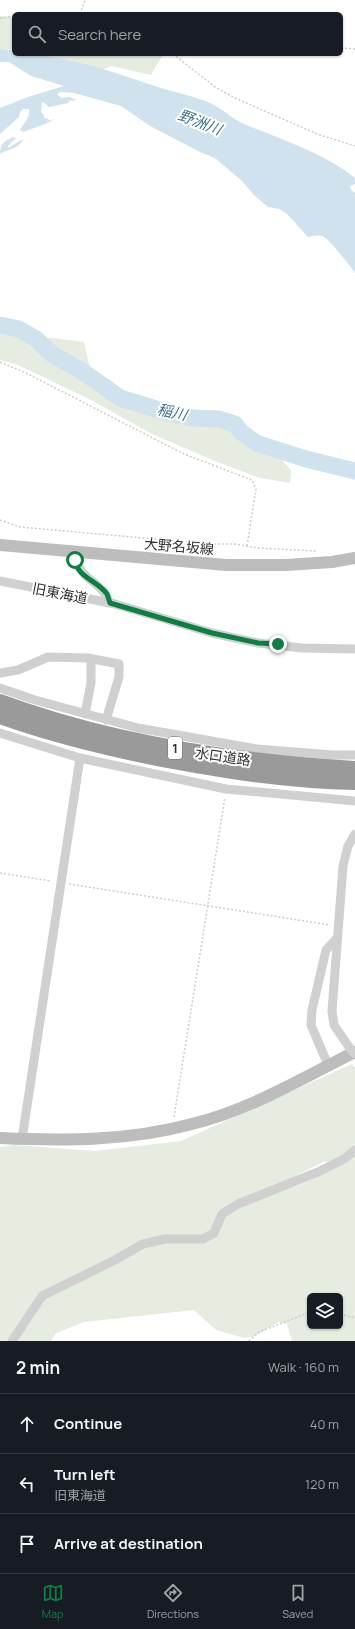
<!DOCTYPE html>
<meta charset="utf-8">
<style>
body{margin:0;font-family:Manrope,"Noto Sans JP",sans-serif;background:#242831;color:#f1f3f6}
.controls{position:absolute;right:12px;bottom:12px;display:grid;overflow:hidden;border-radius:6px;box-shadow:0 1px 3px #0004}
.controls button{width:36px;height:36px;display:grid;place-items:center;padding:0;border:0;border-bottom:1px solid #363941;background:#171b24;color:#f1f3f6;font:20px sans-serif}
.stop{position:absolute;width:12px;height:12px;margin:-9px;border:3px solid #0b8043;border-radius:50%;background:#fff}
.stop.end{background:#0b8043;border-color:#fff;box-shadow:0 1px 4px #0008}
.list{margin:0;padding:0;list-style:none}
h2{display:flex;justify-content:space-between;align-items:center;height:52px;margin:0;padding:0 16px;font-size:17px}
h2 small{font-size:13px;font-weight:400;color:#9ea1a6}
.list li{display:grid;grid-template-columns:26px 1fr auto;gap:12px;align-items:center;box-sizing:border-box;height:60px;padding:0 16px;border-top:1px solid #363941}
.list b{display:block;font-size:15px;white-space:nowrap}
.list p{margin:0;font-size:13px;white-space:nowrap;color:#9ea1a6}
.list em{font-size:13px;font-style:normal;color:#9ea1a6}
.icon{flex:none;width:22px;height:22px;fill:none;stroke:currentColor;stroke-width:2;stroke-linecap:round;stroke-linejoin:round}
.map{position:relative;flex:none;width:355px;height:1341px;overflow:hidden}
.search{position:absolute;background:#171b24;box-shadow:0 1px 3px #0004;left:12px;right:12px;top:12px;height:44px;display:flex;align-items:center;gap:10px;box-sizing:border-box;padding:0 14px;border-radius:6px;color:#9ea1a6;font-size:15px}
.sheet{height:232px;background:#171b24}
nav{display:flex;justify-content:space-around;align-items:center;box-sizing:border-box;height:56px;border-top:1px solid #363941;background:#171b24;font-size:11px;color:#9ea1a6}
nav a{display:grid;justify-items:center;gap:2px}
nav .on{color:#0b8043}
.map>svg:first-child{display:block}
.green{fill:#e6ecdf;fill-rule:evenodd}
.water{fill:#cfe2ee}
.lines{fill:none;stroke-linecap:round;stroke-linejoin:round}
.river{stroke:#cfe2ee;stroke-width:17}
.path{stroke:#cdcdcd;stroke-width:1.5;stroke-dasharray:2 2;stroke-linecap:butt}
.street{stroke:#d0d0d0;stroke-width:9}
.secondary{stroke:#bdbdbd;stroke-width:12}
.highway{stroke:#9a9a9a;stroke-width:16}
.street-bridge{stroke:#d0d0d0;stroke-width:9}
.route{stroke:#0b8043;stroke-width:5}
.labels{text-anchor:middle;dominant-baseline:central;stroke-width:4;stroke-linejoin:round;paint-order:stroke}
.shield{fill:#fff;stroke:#707070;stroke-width:1}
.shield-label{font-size:13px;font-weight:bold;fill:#333}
.street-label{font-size:14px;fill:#333;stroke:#fff}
.water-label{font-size:15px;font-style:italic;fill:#3f7597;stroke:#fff}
</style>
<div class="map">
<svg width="355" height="1341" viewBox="0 0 355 1341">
<rect width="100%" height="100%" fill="#fff"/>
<path class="green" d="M 0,16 L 14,17 L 14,54 L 161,54 L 162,56 L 151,75 L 112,66 L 90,74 L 0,56 Z
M 0,322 L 18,334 L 84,342 L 89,364 L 97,386 L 141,408 L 230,427 L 277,455 L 291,470 L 290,483 L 260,478 L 215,461 L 152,434 L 91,400 L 16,364 L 0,360 Z
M 352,1064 L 355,1067 L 355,1146 L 337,1161 L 323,1162 L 297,1175 L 276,1191 C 306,1185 331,1172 355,1153 L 355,1341 L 292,1341 L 287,1324 L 279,1322 L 253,1337 L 244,1338 L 216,1330 L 194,1310 L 84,1322 L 56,1333 L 51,1341 L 0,1341 L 0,1147 L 14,1145 L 95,1151 L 181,1141 ZM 310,1296 L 340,1296 L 340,1326 L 310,1326 Z"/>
<path class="water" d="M 0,49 L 14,51 L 14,54 C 65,54 113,72 161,88 C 177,93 194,96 210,103 C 222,108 232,119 244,124 C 280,139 324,153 355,178 L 355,184 L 350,186 L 351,190 L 355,193 L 355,273 C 351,267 330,240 324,237 C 319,234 313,236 308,237 L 287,214 L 280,209 L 268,207 L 254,195 L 242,181 L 215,158 L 200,152 L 150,126 L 121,106 L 74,93 L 60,92 L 57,94 L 61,98 L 69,97 L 77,100 L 69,101 L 68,103 L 49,107 L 43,102 L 42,103 L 41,112 L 44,115 L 44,118 L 49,119 L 46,121 L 55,119 L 45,124 L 23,132 L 20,130 C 24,122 30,119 29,109 L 23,109 L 20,112 L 19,117 L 0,134 L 0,108 L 28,97 L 64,86 L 31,76 L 9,62 L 0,62 Z
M 13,137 L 16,138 L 8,146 L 8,148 L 23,139 C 18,150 9,148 0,154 C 0,144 4,141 13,137 Z"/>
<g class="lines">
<path class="river" d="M 0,325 L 19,329 L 36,339 L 53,355 L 82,371 L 120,398 L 169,413 L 193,418 L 219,419 L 235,424 L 241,432 L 256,443 L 306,459 L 355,471"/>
<path class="path" d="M 80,14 L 85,0
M 0,18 L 14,16
M 341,48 L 355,49
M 173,54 L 215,87 L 235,98 L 317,134 L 355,146
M 0,362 L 26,373 L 184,454 L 252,480 L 256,489 L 247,546
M 0,520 L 20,527 L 211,544 L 235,544 L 258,548 L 316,551
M 0,873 L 51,881
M 69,884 L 330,925
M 174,1117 L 225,797
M 340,1314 L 355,1318
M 249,1341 L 259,1332 L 310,1312"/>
<path class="street" d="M 74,552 C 79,582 101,579 110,603
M 0,581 L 115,604 L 212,633 L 258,643 L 302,648 L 355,649
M 0,673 L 18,670 L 48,657 L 88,658 L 119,664 L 119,677 L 106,720
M 0,688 L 35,700 L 138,728 L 257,749 L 333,755 L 355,755
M 85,714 L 91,683 L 91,659
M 0,733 L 80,758 L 226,789 L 355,801
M 349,1047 L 334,1025 L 332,1011 L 343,866 L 348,846 L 355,834
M 328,1065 L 311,1025 L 312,1010 L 326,950 L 337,938
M 22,1139 L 80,758
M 12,1341 L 42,1296 L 113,1261 L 143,1244 L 165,1239 L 203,1239 L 214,1233 L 222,1214 L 238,1204 L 318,1172 L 344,1159 L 355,1150"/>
<path class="secondary" d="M 0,545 L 226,565 L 286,565 L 332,562 L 355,558
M 0,1138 C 65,1141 129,1141 192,1124 C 250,1110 302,1078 355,1052"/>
<path class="highway" d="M 0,702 C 114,744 235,762 355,769
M 0,716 C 53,735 107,748 162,759 C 226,771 290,781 355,782"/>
<path class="street-bridge" d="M 349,1047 L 355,1054"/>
</g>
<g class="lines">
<path class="route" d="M 75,560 C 77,577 98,581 107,594 C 108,597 109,600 110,603 L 212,633 L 258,643 L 278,644"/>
</g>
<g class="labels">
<rect class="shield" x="168" y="737" width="14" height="22" rx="3"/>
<g class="shield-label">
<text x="175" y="748">1</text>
</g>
<g class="street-label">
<text transform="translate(179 546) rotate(5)">大野名坂線</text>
<text transform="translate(60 593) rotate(11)">旧東海道</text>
<text transform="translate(223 756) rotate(8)">水口道路</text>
</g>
<g class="water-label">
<text transform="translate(200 122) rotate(21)">野洲川</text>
<text transform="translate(172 412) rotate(13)">稲川</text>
</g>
</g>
</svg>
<div class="controls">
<button><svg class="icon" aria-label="layers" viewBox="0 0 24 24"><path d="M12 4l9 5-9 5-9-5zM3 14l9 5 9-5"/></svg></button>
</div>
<div class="stop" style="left:75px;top:560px"></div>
<div class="stop end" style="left:278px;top:644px"></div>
<div class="search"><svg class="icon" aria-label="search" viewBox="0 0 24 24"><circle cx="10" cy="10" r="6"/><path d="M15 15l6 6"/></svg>Search here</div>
</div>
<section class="sheet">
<h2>2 min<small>Walk · 160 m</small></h2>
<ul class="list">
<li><svg class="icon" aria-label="ahead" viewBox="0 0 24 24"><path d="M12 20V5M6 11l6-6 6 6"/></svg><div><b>Continue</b></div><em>40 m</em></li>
<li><svg class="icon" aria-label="left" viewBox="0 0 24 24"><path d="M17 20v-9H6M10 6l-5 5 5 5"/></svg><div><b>Turn left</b><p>旧東海道</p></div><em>120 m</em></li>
<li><svg class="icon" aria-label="arrive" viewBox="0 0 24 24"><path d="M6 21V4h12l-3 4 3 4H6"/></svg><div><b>Arrive at destination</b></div></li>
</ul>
</section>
<nav>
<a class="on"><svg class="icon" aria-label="map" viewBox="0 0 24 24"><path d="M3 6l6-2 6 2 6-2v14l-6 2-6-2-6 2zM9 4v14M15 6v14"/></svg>Map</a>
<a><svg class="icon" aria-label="directions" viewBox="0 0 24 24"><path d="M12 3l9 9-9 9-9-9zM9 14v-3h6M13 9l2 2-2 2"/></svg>Directions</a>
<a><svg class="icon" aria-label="saved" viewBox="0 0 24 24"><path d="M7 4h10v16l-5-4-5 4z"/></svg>Saved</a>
</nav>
